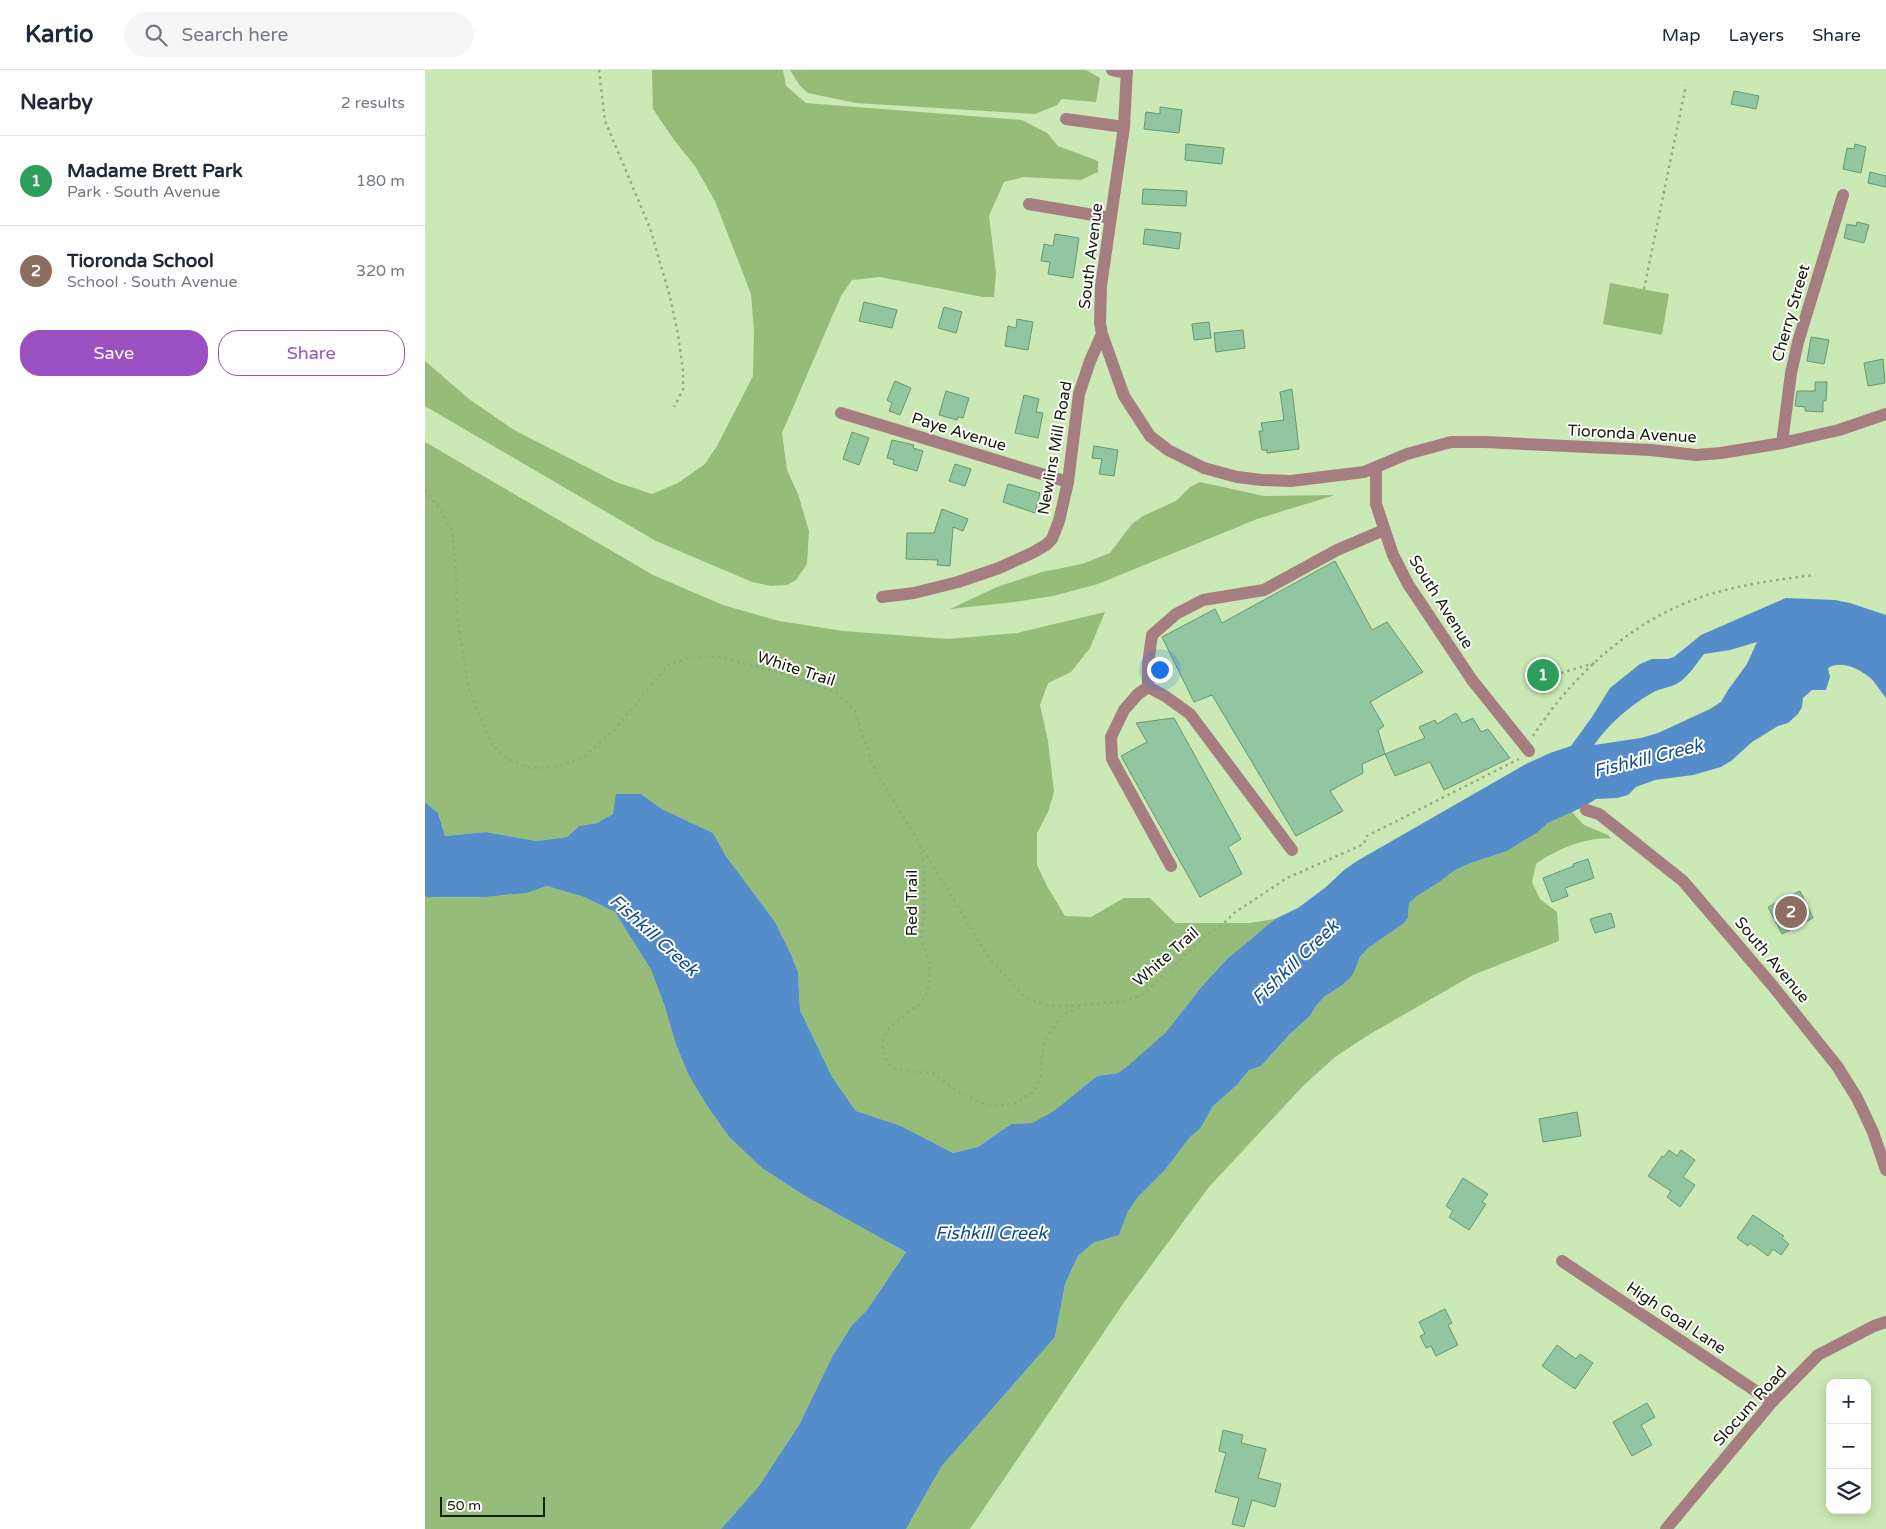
<!DOCTYPE html>
<meta charset="utf-8">
<style>
body{margin:0;font-family:"Varela Round",sans-serif;background:#f6f6f7;color:#1f2937}
.controls{position:absolute;right:15px;bottom:15px;display:grid;overflow:hidden;border-radius:10px;box-shadow:0 2px 12px #0003}
.controls button{width:45px;height:45px;display:grid;place-items:center;padding:0;border:0;border-bottom:1px solid #e0e1e3;background:#fff;color:#1f2937;font:25px sans-serif}
.scale{position:absolute;left:15px;bottom:12px;width:105px;box-sizing:border-box;padding-left:5px;border:2px solid #131d0a;border-top:0;font-size:14px;line-height:18px;white-space:nowrap;color:#131d0a;-webkit-text-stroke:4px #fefefe;paint-order:stroke}
.you{position:absolute;left:734px;top:599px;width:18px;height:18px;margin:-12px;border:4px solid #fff;border-radius:50%;background:#1a73e8;box-shadow:0 0 0 8px #1a73e833}
.badge{display:grid;place-items:center;width:32px;height:32px;border-radius:50%;background:#9b50c2;color:#fff;font-size:16px;font-weight:700}
.pin{position:absolute;translate:-50% -50%;border:2px solid #fff;box-shadow:0 1px 5px #0006}
.list{margin:0;padding:0;list-style:none}
h2{display:flex;justify-content:space-between;align-items:center;height:65px;margin:0;padding:0 20px;font-size:21px}
h2 small{font-size:16px;font-weight:400;color:#747a83}
.list li{display:grid;grid-template-columns:32px 1fr auto;gap:15px;align-items:center;box-sizing:border-box;height:90px;padding:0 20px;border-top:1px solid #e0e1e3}
.list b{display:block;font-size:19px;white-space:nowrap}
.list p{margin:0;font-size:16px;white-space:nowrap;color:#747a83}
.list em{font-size:16px;font-style:normal;color:#747a83}
.actions{display:flex;gap:10px;padding:15px 20px}
.actions a{flex:1;padding:11px 0;border:1px solid #9b50c2;border-radius:20px;text-align:center;font-size:18px;color:#9b50c2}
.actions .main{background:#9b50c2;color:#fff}
.icon{flex:none;width:28px;height:28px;fill:none;stroke:currentColor;stroke-width:2;stroke-linecap:round;stroke-linejoin:round}
.map{position:relative;flex:none;width:1461px;height:1459px;overflow:hidden}
header{display:flex;align-items:center;gap:30px;box-sizing:border-box;height:70px;padding:0 25px;background:#fff;border-bottom:1px solid #e0e1e3}
header strong{font-size:24px}
nav{display:flex;gap:28px;margin-inline-start:auto;font-size:18px}
.search{width:350px;height:45px;background:#f6f6f7;display:flex;align-items:center;gap:12px;box-sizing:border-box;padding:0 18px;border-radius:28px;color:#747a83;font-size:19px}
main{display:flex}
aside{flex:1;background:#fff}
.map>svg:first-child{display:block}
.green{fill:#95bc78}
.water{fill:#558dcb;fill-rule:evenodd}
.building{fill:#92c6a0;stroke:#659873}
.lines{fill:none;stroke-linecap:round;stroke-linejoin:round}
.path{stroke:#93ab80;stroke-width:2.5;stroke-dasharray:2.5 4;stroke-linecap:butt}
.minor{stroke:#a67e82;stroke-width:12}
.labels{text-anchor:middle;dominant-baseline:central;stroke-width:4;stroke-linejoin:round;paint-order:stroke}
.street-label{font-size:16px;fill:#131d0a;stroke:#fefefe}
.water-label{font-size:18px;font-style:italic;fill:#144f89;stroke:#fefefe}
</style>
<header>
<strong>Kartio</strong>
<div class="search"><svg class="icon" aria-label="search" viewBox="0 0 24 24"><circle cx="10" cy="10" r="6"/><path d="M15 15l6 6"/></svg>Search here</div>
<nav><a>Map</a><a>Layers</a><a>Share</a></nav>
</header>
<main>
<aside>
<h2>Nearby<small>2 results</small></h2>
<ul class="list">
<li><span class="badge" style="background:#2e9e5b">1</span><div><b>Madame Brett Park</b><p>Park · South Avenue</p></div><em>180 m</em></li>
<li><span class="badge" style="background:#8d6e63">2</span><div><b>Tioronda School</b><p>School · South Avenue</p></div><em>320 m</em></li>
</ul>
<div class="actions"><a class="main">Save</a><a>Share</a></div>
</aside>
<div class="map">
<svg width="1461" height="1459" viewBox="0 0 1461 1459">
<rect width="100%" height="100%" fill="#cae9b4"/>
<path class="green" d="M 227,0 L 358,0 L 361,16 L 381,33 L 597,50 L 622,63 L 633,76 L 673,91 L 673,102 L 656,110 L 599,107 L 579,112 L 564,146 L 571,203 L 569,227 L 558,227 L 455,207 L 427,210 L 416,226 L 357,363 L 362,400 L 373,424 L 384,461 L 382,494 L 371,510 L 362,515 L 346,516 L 327,512 L 231,471 L 0,336 L 0,291 L 44,329 L 89,360 L 191,412 L 227,424 L 253,413 L 280,394 L 292,376 L 328,306 L 329,261 L 326,224 L 290,131 L 270,96 L 249,70 L 228,39 Z
M 365,0 L 661,0 L 675,8 L 671,32 L 637,29 L 632,35 L 610,44 L 431,33 L 383,23 L 375,16 Z
M 1185,213 L 1244,224 L 1237,265 L 1178,254 Z
M 0,372 L 228,505 L 298,535 L 354,551 L 418,561 L 523,569 L 592,563 L 680,542 L 665,578 L 646,602 L 623,613 L 615,635 L 623,671 L 629,722 L 623,742 L 612,763 L 612,795 L 622,816 L 640,846 L 666,847 L 699,828 L 725,828 L 750,853 L 824,853 L 850,849 L 802,889 L 778,915 L 741,962 L 705,995 L 693,1003 L 672,1006 L 630,1040 L 607,1053 L 586,1054 L 553,1077 L 528,1083 L 476,1056 L 431,1041 L 407,1007 L 375,940 L 373,902 L 365,882 L 350,852 L 301,786 L 288,763 L 237,739 L 216,724 L 192,724 L 188,744 L 172,753 L 154,756 L 142,767 L 112,771 L 61,762 L 20,766 L 13,743 L 0,732 Z
M 775,412 L 839,426 L 910,425 L 832,449 L 673,514 L 628,526 L 590,532 L 525,539 L 572,517 L 617,502 L 657,494 L 685,483 L 707,454 L 718,446 L 751,431 L 765,417 Z
M 1147,742 L 1159,755 L 1183,765 L 1186,769 C 1163,766 1130,780 1111,794 L 1107,812 L 1115,829 L 1132,842 L 1134,871 L 1048,905 L 945,964 L 910,987 L 879,1015 L 783,1118 L 700,1231 L 545,1459 L 481,1459 L 516,1397 L 630,1267 L 640,1214 L 653,1186 L 668,1173 L 694,1165 L 703,1141 L 713,1127 L 739,1101 L 766,1066 L 775,1059 L 788,1036 L 812,1015 L 824,1000 L 836,996 L 865,964 L 885,946 L 891,936 L 900,926 L 916,916 L 930,900 L 935,887 L 943,878 L 978,854 L 983,848 L 984,833 L 992,826 L 1013,813 L 1029,801 L 1043,794 L 1082,781 L 1112,763 L 1123,753 Z
M 122,816 L 159,827 L 190,842 L 226,900 L 239,934 L 250,972 L 263,1004 L 282,1036 L 305,1068 L 337,1098 L 380,1126 L 481,1182 L 442,1240 L 427,1255 L 407,1287 L 374,1355 L 334,1416 L 296,1459 L 0,1459 L 0,827 C 42,827 82,830 122,816 Z"/>
<path class="water" d="M 1361,528 L 1410,530 L 1425,533 L 1461,545 L 1461,628 C 1455,621 1450,611 1443,606 C 1433,598 1415,590 1403,598 L 1405,607 L 1401,620 L 1387,620 L 1378,628 L 1377,637 L 1373,644 L 1363,653 L 1353,656 L 1327,672 L 1306,691 L 1296,697 L 1268,705 L 1230,710 L 1211,717 L 1203,725 L 1192,728 L 1171,729 L 1158,737 L 1123,753 L 1112,763 L 1082,781 L 1043,794 L 1029,801 L 1013,813 L 992,826 L 984,833 L 983,848 L 978,854 L 943,878 L 935,887 L 930,900 L 925,908 L 916,916 L 900,926 L 891,936 L 885,946 L 865,964 L 836,996 L 824,1000 L 812,1015 L 788,1036 L 775,1059 L 766,1066 L 739,1101 L 713,1127 L 703,1141 L 694,1165 L 668,1173 L 653,1186 L 640,1214 L 630,1267 L 516,1397 L 481,1459 L 296,1459 L 334,1416 L 374,1355 L 407,1287 L 427,1255 L 442,1240 L 481,1182 L 380,1126 L 337,1098 L 305,1068 L 282,1036 L 263,1004 L 250,972 L 239,934 L 226,900 L 190,842 L 159,827 L 122,816 L 101,823 L 61,827 L 0,827 L 0,732 L 13,743 L 20,766 L 61,762 L 112,771 L 142,767 L 154,756 L 172,753 L 188,744 L 191,724 L 216,724 L 237,739 L 288,763 L 301,786 L 350,852 L 365,882 L 373,902 L 375,940 L 407,1007 L 431,1041 L 476,1056 L 528,1083 L 553,1077 L 586,1054 L 607,1053 L 630,1040 L 672,1006 L 693,1003 L 704,995 L 741,962 L 778,915 L 802,889 L 850,849 L 873,838 L 901,817 L 919,800 L 932,791 L 1101,694 L 1125,683 L 1146,676 L 1167,647 L 1185,618 L 1215,594 L 1227,589 L 1243,589 L 1249,587 L 1276,565 ZM 1332,572 L 1322,594 L 1303,620 L 1296,632 L 1285,639 L 1233,663 L 1216,668 L 1169,675 C 1184,654 1204,636 1227,623 C 1235,618 1245,618 1253,613 C 1264,606 1271,594 1279,584 L 1305,580 Z"/>
<path class="building" d="M 1309,21 L 1334,26 L 1331,39 L 1306,34 Z
M 735,37 L 757,40 L 754,63 L 719,59 L 721,42 L 735,44 Z
M 761,74 L 799,78 L 797,94 L 760,90 Z
M 1430,74 L 1441,77 L 1436,103 L 1418,99 L 1422,78 L 1429,79 Z
M 1445,102 L 1461,106 L 1461,117 L 1443,113 Z
M 718,119 L 762,121 L 761,136 L 717,134 Z
M 1432,152 L 1444,155 L 1439,173 L 1419,168 L 1422,154 L 1431,156 Z
M 720,159 L 756,163 L 754,179 L 718,174 Z
M 630,164 L 654,168 L 648,208 L 623,204 L 625,192 L 616,191 L 619,174 L 628,176 Z
M 439,232 L 472,240 L 467,258 L 434,251 Z
M 519,237 L 537,242 L 531,263 L 513,258 Z
M 592,249 L 608,252 L 603,280 L 580,276 L 583,256 L 591,258 Z
M 784,252 L 786,268 L 769,270 L 767,254 Z
M 818,260 L 820,278 L 791,282 L 789,263 Z
M 1386,267 L 1404,270 L 1399,294 L 1382,291 Z
M 1458,289 L 1460,313 L 1443,316 L 1439,293 Z
M 470,311 L 486,318 L 475,345 L 464,341 L 467,333 L 462,330 Z
M 1390,312 L 1402,312 L 1401,331 L 1398,331 L 1398,342 L 1380,341 L 1380,337 L 1370,336 L 1372,321 L 1390,321 Z
M 867,319 L 874,379 L 842,383 L 842,380 L 837,380 L 834,361 L 838,361 L 836,353 L 859,350 L 855,322 Z
M 521,321 L 544,328 L 538,348 L 533,347 L 532,350 L 514,345 Z
M 599,325 L 614,329 L 611,342 L 618,343 L 613,368 L 590,363 Z
M 427,362 L 444,368 L 434,395 L 418,389 Z
M 467,370 L 489,375 L 488,378 L 498,381 L 492,401 L 468,394 L 469,390 L 462,388 Z
M 669,376 L 693,380 L 689,406 L 674,404 L 677,389 L 667,388 Z
M 530,394 L 546,399 L 540,416 L 524,411 Z
M 583,414 L 615,423 L 610,443 L 578,432 Z
M 517,439 L 543,449 L 538,461 L 528,457 L 525,496 L 512,495 L 513,490 L 481,489 L 482,463 L 509,463 Z
M 910,491 L 947,560 L 962,552 L 998,602 L 945,632 L 959,656 L 953,660 L 960,684 L 937,694 L 938,703 L 905,721 L 918,741 L 871,766 L 787,625 L 769,632 L 737,567 L 790,539 L 797,553 Z
M 1031,643 L 1037,653 L 1048,648 L 1056,662 L 1063,659 L 1085,688 L 1019,720 L 1005,692 L 970,706 L 960,684 L 1000,668 L 994,657 L 1010,650 L 1012,654 Z
M 749,648 L 816,769 L 803,777 L 817,804 L 775,827 L 696,686 L 722,672 L 711,653 Z
M 1163,789 L 1169,808 L 1140,818 L 1143,826 L 1127,832 L 1118,808 L 1149,796 L 1148,794 Z
M 1375,821 L 1388,848 L 1357,864 L 1343,837 Z
M 1186,843 L 1190,857 L 1170,863 L 1165,849 Z
M 1152,1042 L 1156,1066 L 1118,1072 L 1114,1049 Z
M 1244,1080 L 1252,1086 L 1256,1080 L 1270,1090 L 1258,1107 L 1270,1115 L 1255,1137 L 1242,1127 L 1246,1121 L 1223,1106 L 1237,1086 L 1239,1087 Z
M 1038,1108 L 1063,1124 L 1057,1132 L 1061,1134 L 1044,1160 L 1024,1147 L 1028,1141 L 1021,1136 Z
M 1328,1145 L 1359,1166 L 1357,1168 L 1364,1174 L 1356,1185 L 1348,1179 L 1343,1186 L 1325,1173 L 1323,1176 L 1312,1168 Z
M 1020,1239 L 1027,1253 L 1023,1255 L 1033,1275 L 1011,1286 L 1006,1276 L 1001,1278 L 995,1266 L 1000,1264 L 994,1252 Z
M 1132,1275 L 1151,1289 L 1155,1284 L 1168,1293 L 1150,1319 L 1117,1296 Z
M 1222,1333 L 1230,1347 L 1216,1355 L 1227,1375 L 1207,1386 L 1188,1352 Z
M 798,1360 L 818,1365 L 816,1373 L 841,1379 L 833,1408 L 856,1414 L 850,1437 L 827,1430 L 819,1457 L 807,1454 L 814,1428 L 790,1422 L 801,1383 L 794,1381 Z"/>
<g class="lines">
<path class="path" d="M 174,0 L 180,51 L 225,158 L 245,227 L 253,264 L 258,301 L 258,320 L 249,337
M 1219,219 L 1261,15
M 0,420 L 14,438 L 27,461 L 31,501 L 32,544 L 43,617 L 67,675 L 85,690 L 105,698 L 132,697 L 160,686 L 189,660 L 244,594 L 270,586 L 294,587 L 356,603 L 412,623 L 429,640 L 450,700 L 564,888 L 600,927 L 622,935 L 647,936 L 702,931 L 720,923 L 780,866 L 796,856 L 809,843 L 862,808 L 939,774 L 942,766 L 1094,689
M 1136,603 L 1170,593
M 1108,666 C 1146,607 1204,553 1271,529 C 1309,515 1350,510 1390,505
M 495,776 L 498,791 L 500,833 L 496,869 L 505,892 L 504,912 L 502,923 L 495,934 L 465,956 L 459,968 L 457,979 L 463,993 L 469,998 L 481,1001 L 508,1003 L 534,1023 L 557,1033 L 572,1036 L 591,1033 L 609,1022 L 616,1005 L 616,989 L 621,969 L 630,955 L 637,945 L 655,937"/>
<path class="minor" d="M 687,0 L 702,3
M 702,0 L 699,57 L 676,216 L 675,253 L 677,264 L 699,326 L 725,366 L 743,380 L 779,398 L 812,407 L 837,410 L 866,411 L 939,402 L 982,384 L 1026,372 L 1059,372 L 1226,380 L 1271,385 L 1296,383 L 1357,373 L 1414,360 L 1461,344
M 641,49 L 699,57
M 604,134 L 686,148
M 416,343 L 643,412
M 1357,373 L 1366,303 L 1373,272 L 1418,125
M 951,397 L 951,434 L 968,485 L 983,514 L 1047,610 L 1104,681
M 457,527 L 489,523 L 533,512 L 574,498 L 607,483 L 621,475 L 627,469 L 634,451 L 643,412 L 654,324 L 665,291 L 677,264
M 723,617 L 740,626 L 765,644 L 867,780
M 1161,740 L 1174,744 L 1258,811 L 1347,915 L 1412,996 L 1432,1028 L 1448,1062 L 1461,1100
M 746,796 L 687,689 L 686,667 L 699,640 L 713,624 L 723,617 L 723,594 L 727,565 L 751,544 L 778,530 L 839,520 L 912,480 L 959,460
M 1137,1191 L 1347,1332
M 1241,1459 L 1347,1332 L 1393,1285 L 1449,1256 L 1461,1252"/>
</g>
<g class="labels">
<g class="street-label">
<text transform="translate(666 186) rotate(-83)">South Avenue</text>
<text transform="translate(1366 243) rotate(-74)">Cherry Street</text>
<text transform="translate(534 362) rotate(17)">Paye Avenue</text>
<text transform="translate(1207 364) rotate(3)">Tioronda Avenue</text>
<text transform="translate(630 378) rotate(-80)">Newlins Mill Road</text>
<text transform="translate(1016 532) rotate(58)">South Avenue</text>
<text transform="translate(371 599) rotate(18)">White Trail</text>
<text transform="translate(487 833) rotate(-90)">Red Trail</text>
<text transform="translate(741 887) rotate(-41)">White Trail</text>
<text transform="translate(1347 890) rotate(50)">South Avenue</text>
<text transform="translate(1251 1248) rotate(34)">High Goal Lane</text>
<text transform="translate(1325 1336) rotate(-48)">Slocum Road</text>
</g>
<g class="water-label">
<text transform="translate(1223 688) rotate(-14)">Fishkill Creek</text>
<text transform="translate(229 865) rotate(42)">Fishkill Creek</text>
<text transform="translate(870 892) rotate(-44)">Fishkill Creek</text>
<text x="566" y="1163">Fishkill Creek</text>
</g>
</g>
</svg>
<div class="controls">
<button>+</button>
<button>−</button>
<button><svg class="icon" aria-label="layers" viewBox="0 0 24 24"><path d="M12 4l9 5-9 5-9-5zM3 14l9 5 9-5"/></svg></button>
</div>
<div class="scale">50 m</div>
<div class="you"></div>
<div class="pin badge" style="left:1118px;top:605px;background:#2e9e5b">1</div>
<div class="pin badge" style="left:1366px;top:842px;background:#8d6e63">2</div>
</div>
</main>
